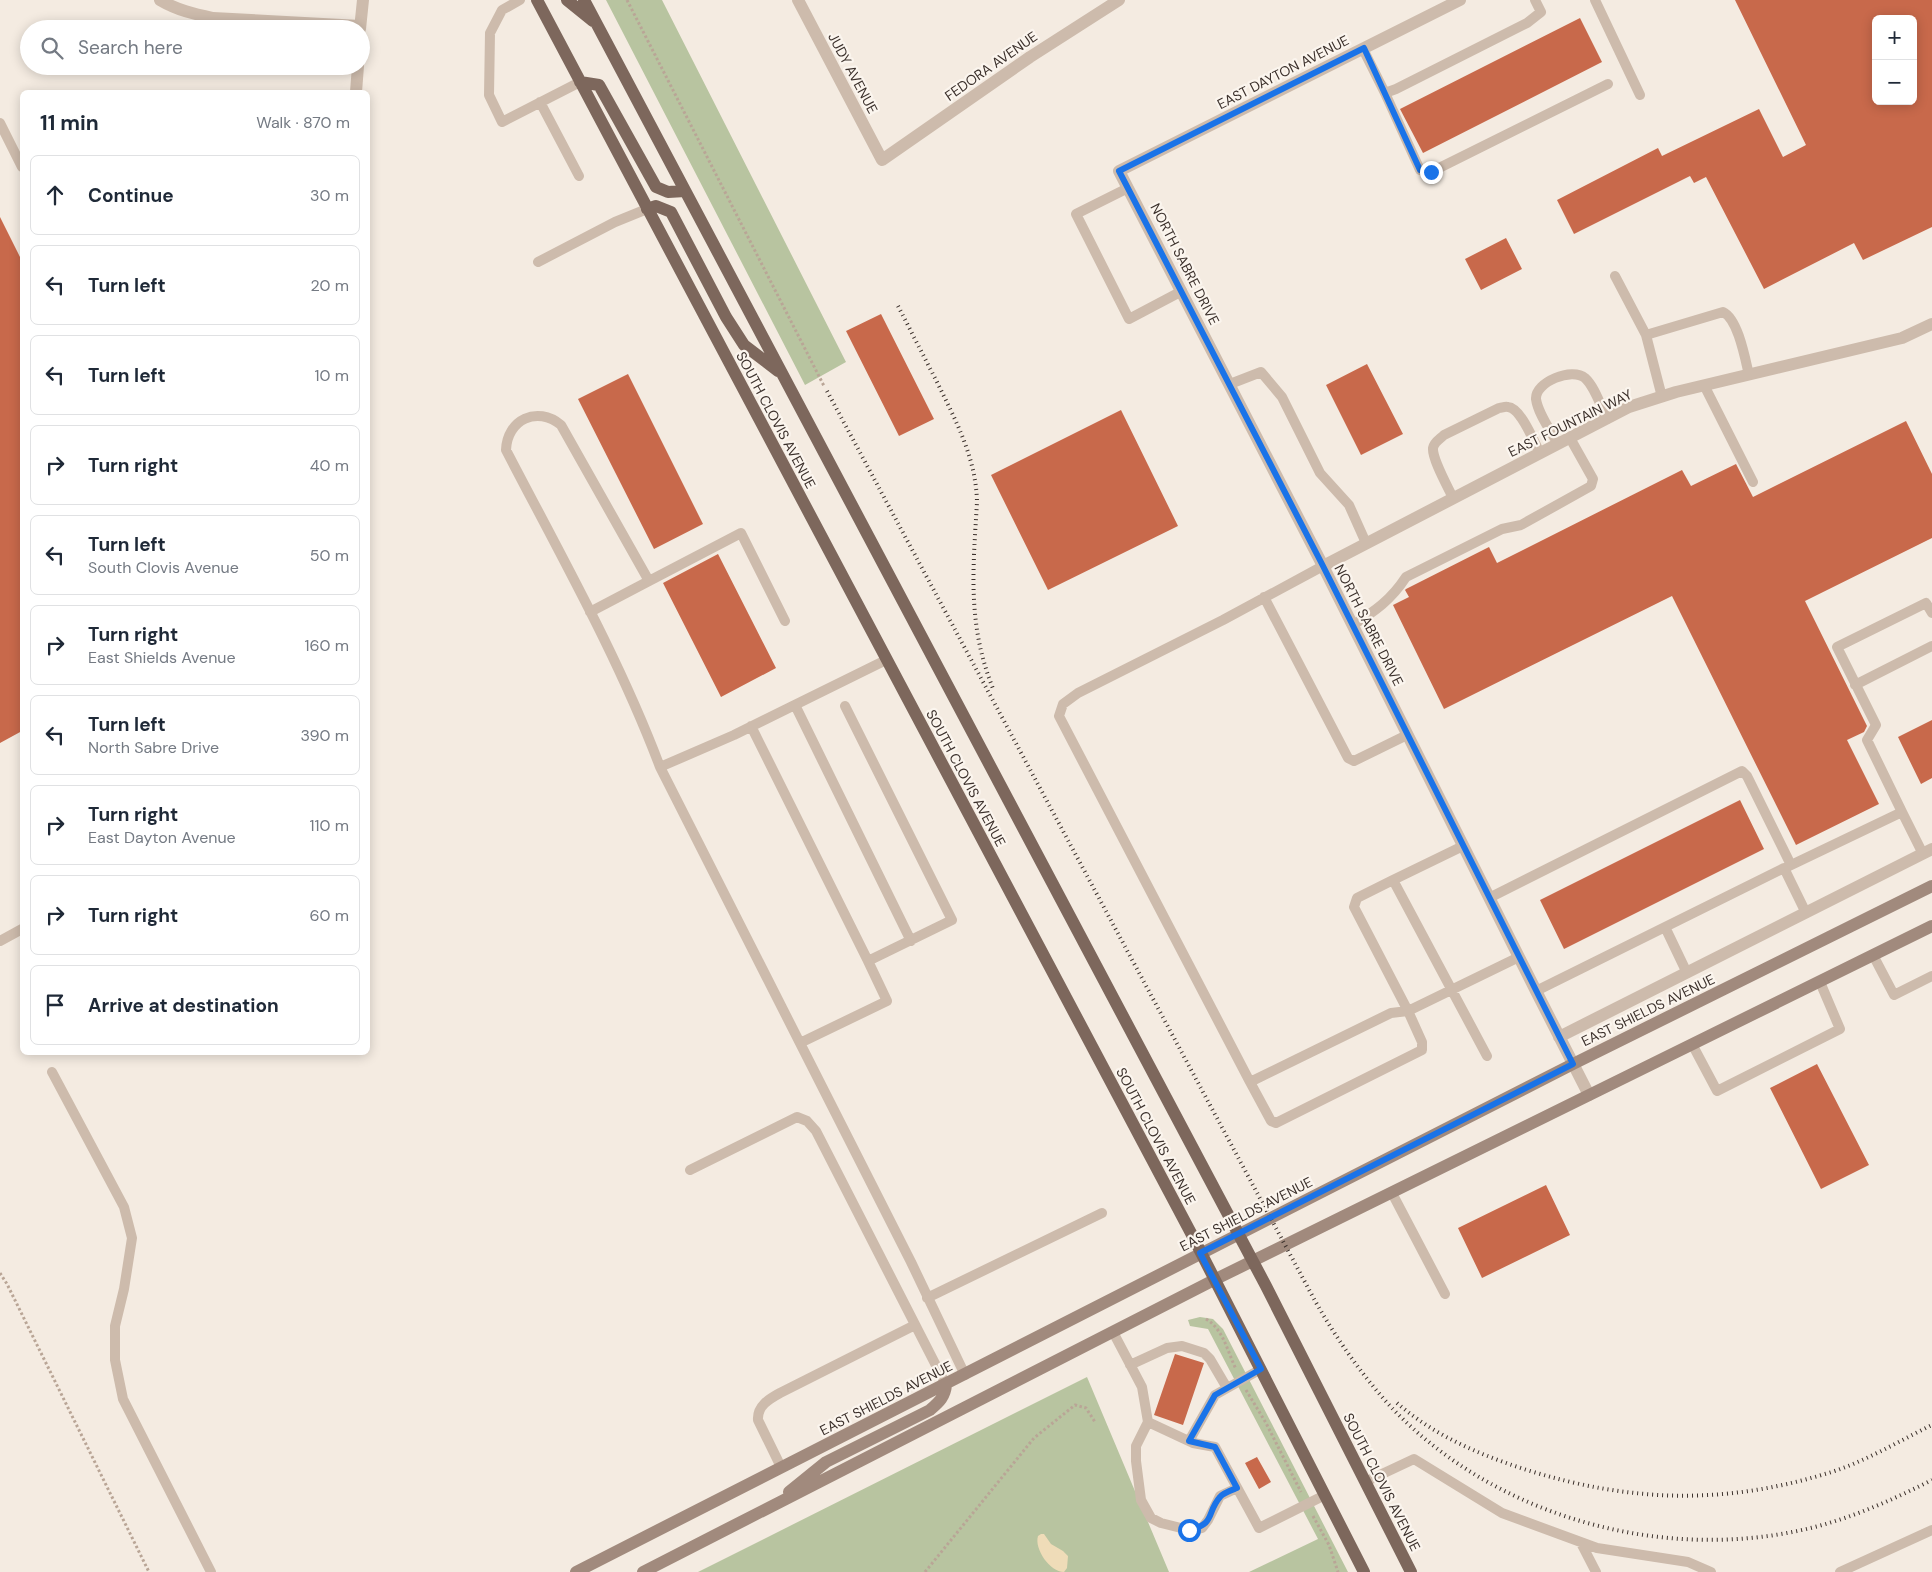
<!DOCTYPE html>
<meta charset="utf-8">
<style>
body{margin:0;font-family:"DM Sans",sans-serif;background:#f2f2f3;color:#1f2937}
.controls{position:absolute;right:15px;top:15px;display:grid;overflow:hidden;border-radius:8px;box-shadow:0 2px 12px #0003}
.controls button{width:45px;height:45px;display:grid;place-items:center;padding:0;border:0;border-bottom:1px solid #e0e1e3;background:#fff;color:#1f2937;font:25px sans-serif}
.stop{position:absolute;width:15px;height:15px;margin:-11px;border:4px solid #1a73e8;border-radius:50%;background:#fff}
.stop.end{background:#1a73e8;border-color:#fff;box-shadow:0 1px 5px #0008}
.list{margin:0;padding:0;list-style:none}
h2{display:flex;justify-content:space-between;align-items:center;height:65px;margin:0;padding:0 20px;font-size:21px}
h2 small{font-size:16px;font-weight:400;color:#747a83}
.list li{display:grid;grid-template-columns:32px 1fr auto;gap:15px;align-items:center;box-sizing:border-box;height:80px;margin:0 10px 10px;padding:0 10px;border:1px solid #e0e1e3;border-radius:8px}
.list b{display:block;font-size:19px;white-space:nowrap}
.list p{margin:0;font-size:16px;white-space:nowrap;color:#747a83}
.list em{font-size:16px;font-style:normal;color:#747a83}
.icon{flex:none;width:28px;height:28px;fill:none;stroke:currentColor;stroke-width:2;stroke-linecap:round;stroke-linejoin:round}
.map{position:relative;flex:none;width:1932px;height:1572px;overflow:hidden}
.search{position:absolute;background:#fff;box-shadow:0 2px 12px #0003;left:20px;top:20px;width:350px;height:55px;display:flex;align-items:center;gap:12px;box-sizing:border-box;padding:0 18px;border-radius:28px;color:#747a83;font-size:19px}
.panel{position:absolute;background:#fff;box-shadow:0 2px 12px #0003;left:20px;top:90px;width:350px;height:965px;border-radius:8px}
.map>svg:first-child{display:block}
.green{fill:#b8c4a0}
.sand{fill:#efdcb8}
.building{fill:#c8694b;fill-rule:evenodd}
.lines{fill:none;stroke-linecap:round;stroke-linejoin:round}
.path{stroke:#b9a596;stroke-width:3;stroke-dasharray:2.5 2.5;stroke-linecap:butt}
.service{stroke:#cdbbac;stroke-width:10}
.minor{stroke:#cdbbac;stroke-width:12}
.secondary{stroke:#a18a7d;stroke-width:12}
.primary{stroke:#7d675c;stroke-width:12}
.rail{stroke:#3b302b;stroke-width:4;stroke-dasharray:1 4;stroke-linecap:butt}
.route{stroke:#1a73e8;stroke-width:6}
.labels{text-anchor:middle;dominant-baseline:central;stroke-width:4.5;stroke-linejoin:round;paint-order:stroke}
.street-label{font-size:14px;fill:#3b302b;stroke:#fbf5ee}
</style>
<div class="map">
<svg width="1932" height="1572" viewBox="0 0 1932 1572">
<rect width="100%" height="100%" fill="#f4ebe1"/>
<path class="green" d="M 606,0 L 662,0 L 846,362 L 805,385 Z
M 1200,1317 L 1213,1319 L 1223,1329 L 1348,1572 L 1249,1572 L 1318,1539 L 1208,1329 L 1190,1326 L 1188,1320 Z
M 1087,1377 L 1169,1572 L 698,1572 Z"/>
<path class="sand" d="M 1041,1534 L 1044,1534 L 1051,1544 L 1063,1551 L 1068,1556 L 1067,1568 L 1064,1572 C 1050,1572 1034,1549 1038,1536 Z"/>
<path class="building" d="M 1735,0 L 1932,0 L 1932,227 L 1863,260 L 1854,243 L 1764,289 L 1706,177 L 1694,183 L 1690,176 L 1574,234 L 1557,200 L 1658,148 L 1662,156 L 1759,109 L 1783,157 L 1806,145 ZM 1876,19 L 1913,19 L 1913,101 L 1876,101 Z
M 1580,18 L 1602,62 L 1423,153 L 1400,109 Z
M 0,217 L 22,261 L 22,731 L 0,743 Z
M 1506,238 L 1522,269 L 1481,290 L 1465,259 Z
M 881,314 L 934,419 L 899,436 L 846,331 Z
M 1367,364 L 1403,434 L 1361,455 L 1326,385 Z
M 628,374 L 703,524 L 654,549 L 578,399 Z
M 1121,410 L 1178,526 L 1048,590 L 991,475 Z
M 1906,421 L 1932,474 L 1932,538 L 1805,601 L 1867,726 L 1864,732 L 1847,740 L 1879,804 L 1796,845 L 1672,596 L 1444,709 L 1393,605 L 1409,597 L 1405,590 L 1406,589 L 1489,547 L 1497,563 L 1682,470 L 1691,486 L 1736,464 L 1753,497 Z
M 718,554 L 776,668 L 721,697 L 663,583 Z
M 1932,720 L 1932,778 L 1921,784 L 1898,737 Z
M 1740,800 L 1764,849 L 1564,949 L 1540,900 Z
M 1817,1064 L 1869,1165 L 1821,1189 L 1770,1088 Z
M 1546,1185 L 1570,1235 L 1482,1278 L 1458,1228 Z
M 1175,1354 L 1204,1363 L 1183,1425 L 1154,1415 Z
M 1257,1457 L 1271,1482 L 1259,1489 L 1245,1463 Z"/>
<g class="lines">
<path class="path" d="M 627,0 L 824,386
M 0,1273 L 7,1284 L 149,1572
M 1206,1319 C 1224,1330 1227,1351 1236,1369
M 1246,1390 L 1266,1423 L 1301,1492
M 1313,1516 L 1329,1545 L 1338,1572
M 925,1572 L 1034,1438 L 1075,1405 L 1086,1408 L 1095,1422"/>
<path class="service" d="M 520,0 L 502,10 L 490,33 L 489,95 L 502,122 L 580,82
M 1535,0 L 1541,12 L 1527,23 L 1396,89 L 1385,93 L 1420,170 L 1431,172 L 1608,84
M 1595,0 L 1640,95
M 1363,49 L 1385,93
M 540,102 L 579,176
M 0,123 L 22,167
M 1128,188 L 1076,214 L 1129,319 L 1182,291
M 538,262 L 615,222 L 647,209
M 1615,276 L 1646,335 L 1662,397
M 1646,335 L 1723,312 C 1738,319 1745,358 1749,375
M 1230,384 L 1261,372 L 1282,397 L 1320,473 L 1349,505 L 1366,543
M 1704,385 L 1753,482
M 1558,444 C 1551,431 1538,414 1536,399 C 1535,382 1572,367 1585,378 C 1595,387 1601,407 1607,419
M 1453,498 C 1448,487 1432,459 1433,448 C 1434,442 1440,439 1444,435 L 1499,408 C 1502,408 1505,406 1508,407 C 1521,408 1534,442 1540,453
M 1323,566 L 1223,620 L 1078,693 L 1063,704 L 1059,716 L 1250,1082 L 1391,1013 L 1408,1011 L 1519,957
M 1264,597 L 1348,758 L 1354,761 L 1407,735
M 590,612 L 649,581
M 785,621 L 741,533 L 649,581 L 561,425 C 537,405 507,420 506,450 C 560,554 619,658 660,767 L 911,1262 L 965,1375
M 1353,625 C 1375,611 1391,600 1406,577 L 1502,529 L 1521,525 L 1591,486 L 1593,479 L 1570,438
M 1855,685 L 1932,646
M 795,705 L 911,941
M 751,726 L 868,961
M 660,767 L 734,735 L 886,660
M 1902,812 L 1867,740 L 1876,725 L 1837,647 L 1926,603 L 1932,613
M 1787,867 L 1902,812 L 1923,854
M 1393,880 L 1463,846
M 1489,898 L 1742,771 L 1747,776 L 1791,865
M 1665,927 L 1687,973
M 0,941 L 22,929
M 1873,955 L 1894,995 L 1932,976
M 1536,991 L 1784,868 L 1806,913
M 800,1043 L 887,1001 L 868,961 L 952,920 L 845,706
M 1692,1044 L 1717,1091 L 1840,1029 L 1820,982
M 52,1072 L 124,1207 L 132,1238 L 124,1289 L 115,1326 L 115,1360 L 123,1399 L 211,1572
M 1250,1082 L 1271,1121 L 1276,1123 L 1422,1050 L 1422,1042 L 1408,1011 L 1354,907 L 1357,898 L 1393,880 L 1487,1056
M 690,1170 L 797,1117 L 807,1121 L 816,1131 L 946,1385
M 1392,1193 L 1445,1294
M 927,1298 L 1102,1213
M 1113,1332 L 1142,1387 L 1148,1422 L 1193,1443 L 1215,1447 L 1259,1528 L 1325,1495
M 1130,1365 L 1167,1348 L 1182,1346 L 1204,1353 L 1210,1359 L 1227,1388
M 1148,1422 L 1136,1446 L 1136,1461 L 1141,1500 L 1151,1518 L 1161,1523 L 1189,1530 L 1202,1528 L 1208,1520 L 1220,1496 L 1237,1488
M 1189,1441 L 1215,1395 L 1261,1369
M 781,1467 L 758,1420 C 757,1406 769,1399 780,1393 L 915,1325
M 1365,1482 L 1414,1459 L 1502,1513 L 1597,1548 L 1688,1562 L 1711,1572
M 1581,1543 L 1596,1572
M 1840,1572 L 1932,1530"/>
<path class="minor" d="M 160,0 C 177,10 194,14 213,18 L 360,26
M 798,0 L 882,160 L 1030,57 L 1119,0
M 1460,0 L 1119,171 L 1323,566 L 1536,991 L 1589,1095
M 360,29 L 363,0
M 356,92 L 358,66
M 1323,566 L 1629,407 L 1676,392 L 1902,338 L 1932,324
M 1559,1037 L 1932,849"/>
<path class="secondary" d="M 789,1492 L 826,1462 L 930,1410 C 939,1402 945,1397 946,1385
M 576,1572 L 1573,1064 L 1932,886
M 643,1572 L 1214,1280 L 1932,926"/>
<path class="primary" d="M 537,0 L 1192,1235 L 1364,1572
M 567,0 L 593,21
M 584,0 L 1266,1286 L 1411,1572
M 580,82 L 599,85 L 656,187 L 668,192 L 685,191
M 647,209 L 656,206 L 671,212 L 726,317 L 744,345 L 778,371"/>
<path class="rail" d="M 898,306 C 911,331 924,357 937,382 C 956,421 976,458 977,502 C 973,571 967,625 994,691
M 827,391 L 1314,1299 C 1336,1338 1361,1374 1391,1407 C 1493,1515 1657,1562 1802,1530 C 1848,1520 1890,1501 1932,1480
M 1397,1403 C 1435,1436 1480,1455 1527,1470 C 1630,1502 1722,1505 1825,1474 C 1863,1463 1897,1442 1932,1425"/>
</g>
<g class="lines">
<path class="route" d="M 1189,1530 C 1216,1524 1206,1513 1220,1497 C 1223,1493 1232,1490 1237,1488 L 1215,1447 L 1189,1441 L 1215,1395 L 1261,1369 L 1200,1253 L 1573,1064 L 1323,566 L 1119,171 L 1364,48 L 1420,170 L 1431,172"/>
</g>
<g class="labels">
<g class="street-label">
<text transform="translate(991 66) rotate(-35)">FEDORA AVENUE</text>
<text transform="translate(1283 72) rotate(-27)">EAST DAYTON AVENUE</text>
<text transform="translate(853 73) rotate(62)">JUDY AVENUE</text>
<text transform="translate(1185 264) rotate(63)">NORTH SABRE DRIVE</text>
<text transform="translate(776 420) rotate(62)">SOUTH CLOVIS AVENUE</text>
<text transform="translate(1570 423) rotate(-26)">EAST FOUNTAIN WAY</text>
<text transform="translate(1369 625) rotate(63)">NORTH SABRE DRIVE</text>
<text transform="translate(966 778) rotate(62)">SOUTH CLOVIS AVENUE</text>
<text transform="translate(1648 1010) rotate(-26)">EAST SHIELDS AVENUE</text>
<text transform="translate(1156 1136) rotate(62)">SOUTH CLOVIS AVENUE</text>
<text transform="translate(1246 1214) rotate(-27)">EAST SHIELDS AVENUE</text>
<text transform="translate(886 1398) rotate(-27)">EAST SHIELDS AVENUE</text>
<text transform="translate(1382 1482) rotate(63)">SOUTH CLOVIS AVENUE</text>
</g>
</g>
</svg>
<div class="controls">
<button>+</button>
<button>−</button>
</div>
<div class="stop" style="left:1189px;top:1530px"></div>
<div class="stop end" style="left:1431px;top:172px"></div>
<div class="search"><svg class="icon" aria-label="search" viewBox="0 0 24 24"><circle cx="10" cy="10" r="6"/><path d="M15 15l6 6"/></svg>Search here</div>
<section class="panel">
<h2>11 min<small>Walk · 870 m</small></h2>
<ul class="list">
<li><svg class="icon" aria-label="ahead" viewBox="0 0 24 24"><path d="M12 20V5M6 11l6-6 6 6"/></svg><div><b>Continue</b></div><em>30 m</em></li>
<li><svg class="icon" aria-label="left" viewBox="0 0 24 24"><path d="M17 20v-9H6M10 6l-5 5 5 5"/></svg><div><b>Turn left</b></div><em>20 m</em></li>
<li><svg class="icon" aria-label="left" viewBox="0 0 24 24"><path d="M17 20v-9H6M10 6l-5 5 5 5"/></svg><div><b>Turn left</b></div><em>10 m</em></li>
<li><svg class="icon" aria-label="right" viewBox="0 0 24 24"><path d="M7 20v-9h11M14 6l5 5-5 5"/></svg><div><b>Turn right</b></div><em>40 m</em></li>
<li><svg class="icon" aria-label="left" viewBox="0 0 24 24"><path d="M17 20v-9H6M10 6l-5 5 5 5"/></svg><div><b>Turn left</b><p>South Clovis Avenue</p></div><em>50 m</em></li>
<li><svg class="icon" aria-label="right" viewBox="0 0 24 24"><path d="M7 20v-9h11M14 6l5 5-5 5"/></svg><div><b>Turn right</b><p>East Shields Avenue</p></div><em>160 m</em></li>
<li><svg class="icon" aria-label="left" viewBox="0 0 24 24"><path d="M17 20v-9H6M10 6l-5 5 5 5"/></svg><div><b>Turn left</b><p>North Sabre Drive</p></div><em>390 m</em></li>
<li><svg class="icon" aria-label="right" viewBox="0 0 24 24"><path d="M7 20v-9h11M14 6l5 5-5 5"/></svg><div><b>Turn right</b><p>East Dayton Avenue</p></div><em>110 m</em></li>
<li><svg class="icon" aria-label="right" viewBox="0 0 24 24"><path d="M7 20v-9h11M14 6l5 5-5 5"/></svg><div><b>Turn right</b></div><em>60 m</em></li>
<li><svg class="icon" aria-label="arrive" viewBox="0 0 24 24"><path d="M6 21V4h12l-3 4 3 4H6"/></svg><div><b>Arrive at destination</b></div></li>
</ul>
</section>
</div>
